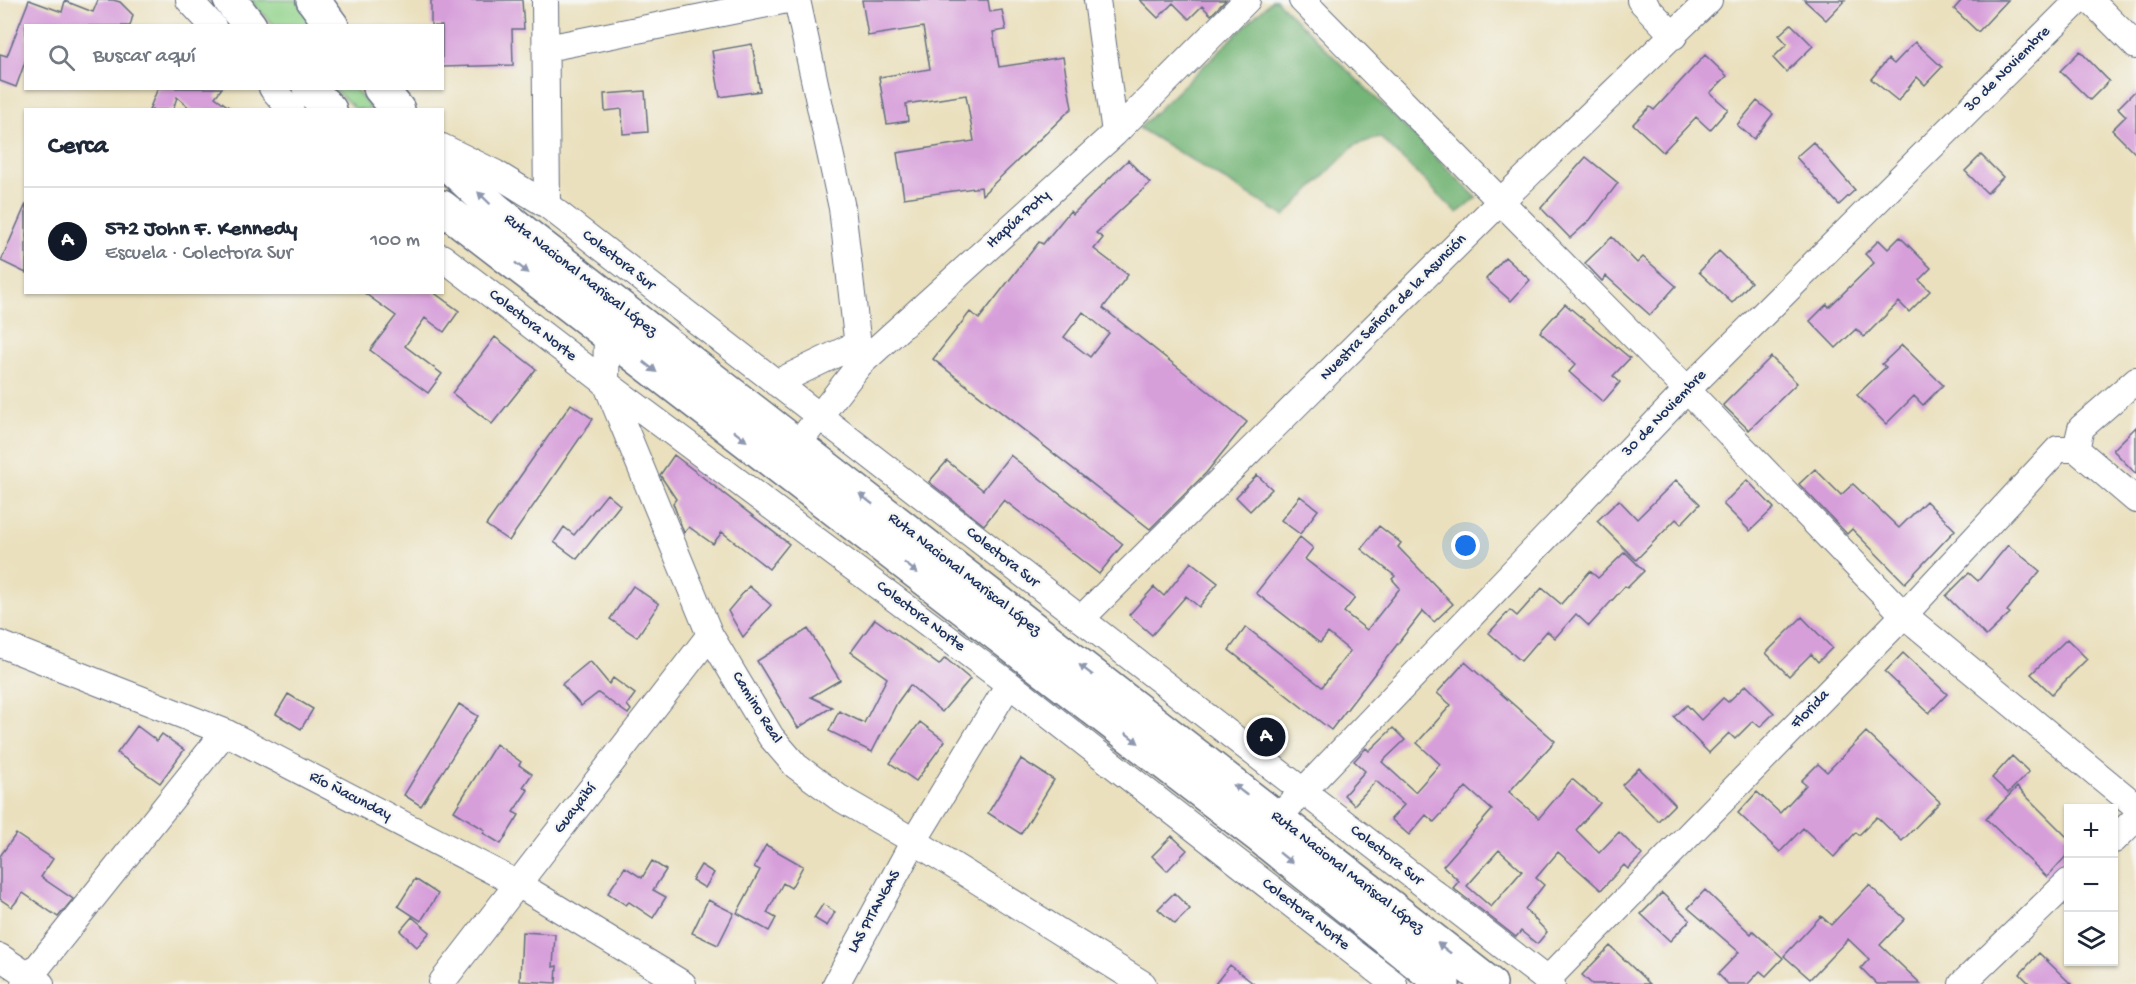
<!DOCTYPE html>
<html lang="es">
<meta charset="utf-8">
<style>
body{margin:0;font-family:"Gochi Hand",sans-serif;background:#f6f6f7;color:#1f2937}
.controls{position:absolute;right:18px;bottom:18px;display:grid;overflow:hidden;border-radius:0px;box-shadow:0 2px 4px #0004}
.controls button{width:54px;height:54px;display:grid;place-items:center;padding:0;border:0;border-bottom:2px solid #e0e1e3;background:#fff;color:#1f2937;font:30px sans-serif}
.you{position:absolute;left:1466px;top:546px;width:21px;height:21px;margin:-15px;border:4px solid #fff;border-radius:50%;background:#1a73e8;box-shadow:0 0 0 9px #1a73e833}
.badge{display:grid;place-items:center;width:39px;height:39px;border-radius:50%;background:#111827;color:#fff;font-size:20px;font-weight:700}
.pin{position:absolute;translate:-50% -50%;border:3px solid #fff;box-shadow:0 2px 6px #0006}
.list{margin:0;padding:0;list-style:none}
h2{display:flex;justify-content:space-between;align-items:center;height:78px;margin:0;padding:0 24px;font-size:26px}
h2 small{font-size:20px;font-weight:400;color:#747a83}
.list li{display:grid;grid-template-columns:39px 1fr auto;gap:18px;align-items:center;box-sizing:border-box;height:108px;padding:0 24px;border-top:2px solid #e0e1e3}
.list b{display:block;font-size:22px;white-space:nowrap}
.list p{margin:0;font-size:20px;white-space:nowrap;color:#747a83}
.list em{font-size:20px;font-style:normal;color:#747a83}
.icon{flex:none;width:33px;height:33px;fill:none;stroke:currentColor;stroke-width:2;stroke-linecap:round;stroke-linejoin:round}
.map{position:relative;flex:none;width:2136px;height:984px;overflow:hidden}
.search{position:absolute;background:#fff;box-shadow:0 2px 4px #0004;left:24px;top:24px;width:420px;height:66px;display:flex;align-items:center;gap:15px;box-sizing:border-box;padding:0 21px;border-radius:0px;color:#747a83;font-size:22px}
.panel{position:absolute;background:#fff;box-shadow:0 2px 4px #0004;left:24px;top:108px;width:420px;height:186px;border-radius:0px}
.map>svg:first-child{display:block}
.green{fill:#92d38b;stroke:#568174;stroke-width:1.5}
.forest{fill:#75b577;stroke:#48726a;stroke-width:1.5}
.building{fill:#d79fda;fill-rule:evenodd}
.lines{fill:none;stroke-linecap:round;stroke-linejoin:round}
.minor-casing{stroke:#636d7f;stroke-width:28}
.highway-casing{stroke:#636d7f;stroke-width:36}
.minor{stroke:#fff;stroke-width:26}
.highway{stroke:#fff;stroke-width:33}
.oneway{fill:#8d97ae}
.labels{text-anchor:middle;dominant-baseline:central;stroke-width:4.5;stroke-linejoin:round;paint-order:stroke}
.street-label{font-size:16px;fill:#1b2f5e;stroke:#f6f6f2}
</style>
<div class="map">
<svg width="2136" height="984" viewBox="0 0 2136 984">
<rect width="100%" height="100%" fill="#f6f6f2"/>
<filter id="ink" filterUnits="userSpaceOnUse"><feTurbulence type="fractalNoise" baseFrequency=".0167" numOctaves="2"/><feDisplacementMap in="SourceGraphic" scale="12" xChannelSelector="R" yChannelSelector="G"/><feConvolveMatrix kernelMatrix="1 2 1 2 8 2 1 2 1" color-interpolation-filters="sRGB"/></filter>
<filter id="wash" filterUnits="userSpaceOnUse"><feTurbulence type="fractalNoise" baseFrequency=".008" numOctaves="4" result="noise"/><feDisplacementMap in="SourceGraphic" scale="24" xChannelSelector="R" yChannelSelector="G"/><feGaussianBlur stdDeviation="1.35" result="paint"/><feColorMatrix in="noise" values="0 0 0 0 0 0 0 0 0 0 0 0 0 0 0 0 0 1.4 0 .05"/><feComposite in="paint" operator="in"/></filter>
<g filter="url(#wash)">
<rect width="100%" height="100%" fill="#eae0bd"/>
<path class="green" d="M 250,0 L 297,0 L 313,25 L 274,25 Z
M 334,89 L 355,89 L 371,109 L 356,109 Z"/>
<path class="forest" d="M 1272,0 L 1276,0 L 1477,198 L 1457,213 L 1380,137 L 1355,145 L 1284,216 L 1139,128 Z"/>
<g id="blocks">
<path class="building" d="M 29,0 L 62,12 L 65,1 L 93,12 L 98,0 L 113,0 L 120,2 L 133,15 L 130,26 L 26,26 L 26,59 L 16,87 L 0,81 L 0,54 L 7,56 Z
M 431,0 L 522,0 L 524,29 L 512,29 L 513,65 L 442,67 L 442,26 L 431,26 Z
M 862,0 L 988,0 L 990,12 L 1002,10 L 1006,30 L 993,32 L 999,67 L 1063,57 L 1072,108 L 982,195 L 981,187 L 904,198 L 897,153 L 974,141 L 966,95 L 906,104 L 908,121 L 887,124 L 879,77 L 930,69 L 923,27 L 868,36 Z
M 1140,0 L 1226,0 L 1211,15 L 1202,6 L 1189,19 L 1173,3 L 1158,18 Z
M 1804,0 L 1845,0 L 1826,20 Z
M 1962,0 L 2008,0 L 1978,32 L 1954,9 Z
M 1791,24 L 1813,46 L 1786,72 L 1773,58 L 1787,44 L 1779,35 Z
M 1915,42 L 1942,67 L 1925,85 L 1917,77 L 1898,101 L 1871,79 L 1888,59 L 1894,64 Z
M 752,44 L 760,91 L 720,97 L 712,51 Z
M 2080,51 L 2109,81 L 2090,100 L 2060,71 Z
M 1705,55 L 1727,76 L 1710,93 L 1728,109 L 1710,130 L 1696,117 L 1663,152 L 1633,124 L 1650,107 L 1654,110 Z
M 158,88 L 222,88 L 215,97 L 233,110 L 192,110 L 177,97 L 173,110 L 149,110 Z
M 2136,90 L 2136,154 L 2112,130 L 2126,116 L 2118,108 Z
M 645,91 L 648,132 L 623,134 L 622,109 L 605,111 L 604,94 Z
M 1757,101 L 1773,114 L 1754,139 L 1737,125 Z
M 1813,142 L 1855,190 L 1839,205 L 1796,157 Z
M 1981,155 L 2003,177 L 1987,193 L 1965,171 Z
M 1586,157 L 1618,183 L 1590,220 L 1570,238 L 1541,208 Z
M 1128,160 L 1150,183 L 1096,233 L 1103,238 L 1094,249 L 1128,275 L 1103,308 L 1247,422 L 1206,473 L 1150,529 L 933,359 L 970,312 L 979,319 L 1039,242 L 1043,244 L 1070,211 L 1073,214 ZM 1083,312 L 1109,333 L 1090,357 L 1064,337 Z
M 26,204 L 26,273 L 1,261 Z
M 1612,237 L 1637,263 L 1643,257 L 1676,286 L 1650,315 L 1606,276 L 1602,281 L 1585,263 Z
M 1900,237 L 1931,268 L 1919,280 L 1930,291 L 1909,312 L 1899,302 L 1864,337 L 1856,329 L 1836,348 L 1810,321 L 1827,304 L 1829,307 L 1874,263 L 1865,254 L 1879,240 L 1888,249 Z
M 1719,251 L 1751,282 L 1732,303 L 1699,272 Z
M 1505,257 L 1530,280 L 1511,301 L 1486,279 Z
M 363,292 L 433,292 L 459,311 L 444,332 L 425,318 L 405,346 L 442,374 L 428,393 L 370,350 L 396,316 Z
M 1565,304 L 1630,358 L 1613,376 L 1620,382 L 1603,402 L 1569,372 L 1576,364 L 1540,332 Z
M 495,337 L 536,369 L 492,424 L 452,393 Z
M 1902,345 L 1943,385 L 1923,405 L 1914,396 L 1886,424 L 1857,395 L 1886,367 L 1882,364 Z
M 1771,357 L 1797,383 L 1749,430 L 1723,405 Z
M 571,404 L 593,419 L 509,541 L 486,525 Z
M 2136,427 L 2136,474 L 2113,450 Z
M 674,455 L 789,544 L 769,569 L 722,532 L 713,544 L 689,527 L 684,533 L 673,503 L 676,499 L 660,475 Z
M 1010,455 L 1123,544 L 1099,574 L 1004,500 L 984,525 L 929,482 L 947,461 L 983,490 Z
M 1815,469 L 1841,495 L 1853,484 L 1899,528 L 1926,501 L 1955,530 L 1905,583 L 1852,529 L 1847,534 L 1799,484 Z
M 1257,475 L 1272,489 L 1250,511 L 1236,497 Z
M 1676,480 L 1700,504 L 1681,524 L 1676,519 L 1636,560 L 1597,521 L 1619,500 L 1637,519 Z
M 1747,480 L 1774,508 L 1750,531 L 1723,504 Z
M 607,494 L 620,505 L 577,559 L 554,542 L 564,527 L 574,535 Z
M 1300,496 L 1318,510 L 1300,534 L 1281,520 Z
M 1379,526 L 1401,543 L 1398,547 L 1453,604 L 1434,622 L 1423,611 L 1331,730 L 1229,650 L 1246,627 L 1322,687 L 1350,651 L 1328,633 L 1320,643 L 1256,593 L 1300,537 L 1313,548 L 1305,559 L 1355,598 L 1344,612 L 1367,630 L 1400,588 L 1392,579 L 1395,576 L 1361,549 Z
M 2008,545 L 2040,571 L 2007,611 L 2010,613 L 1986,636 L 1946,596 L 1969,573 L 1978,581 Z
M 1625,552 L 1644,571 L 1627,588 L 1625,586 L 1589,626 L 1576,614 L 1555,638 L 1547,631 L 1521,661 L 1489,633 L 1510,610 L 1517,616 L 1542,588 L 1561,604 L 1590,571 L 1598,578 Z
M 1191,562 L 1218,583 L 1199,607 L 1186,596 L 1152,635 L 1129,615 L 1154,587 L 1164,596 Z
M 633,586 L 659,604 L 637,637 L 610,619 Z
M 749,586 L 771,605 L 743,637 L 728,611 Z
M 1802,617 L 1832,648 L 1818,662 L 1811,654 L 1789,676 L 1766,653 Z
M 875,619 L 939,665 L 945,658 L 970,679 L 942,712 L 910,685 L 897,703 L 872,752 L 829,731 L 839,711 L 864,723 L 887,678 L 851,652 Z
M 808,629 L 840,680 L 811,697 L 832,707 L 798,728 L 757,661 Z
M 2067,639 L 2087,659 L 2052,694 L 2031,674 Z
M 1903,653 L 1947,694 L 1929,713 L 1885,672 Z
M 590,661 L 609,684 L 613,678 L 635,694 L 627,705 L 631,710 L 628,714 L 598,693 L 581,706 L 562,684 Z
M 1465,662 L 1555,741 L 1509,792 L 1539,818 L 1572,779 L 1600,803 L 1576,830 L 1599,853 L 1619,832 L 1642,855 L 1628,869 L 1624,865 L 1601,890 L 1558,852 L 1536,878 L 1544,885 L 1525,909 L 1547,932 L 1537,944 L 1521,931 L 1516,937 L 1453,888 L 1459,881 L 1443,866 L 1492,810 L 1466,787 L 1434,822 L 1426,815 L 1409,835 L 1391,819 L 1404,805 L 1376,781 L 1354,805 L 1344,795 L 1365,771 L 1354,761 L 1366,748 L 1369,751 L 1393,728 L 1405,740 L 1382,762 L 1415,792 L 1440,764 L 1417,743 L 1451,705 L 1437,693 ZM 1499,850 L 1522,871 L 1491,907 L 1467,886 Z
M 1746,685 L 1774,713 L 1760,727 L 1753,721 L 1735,739 L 1729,733 L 1709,753 L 1674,717 L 1687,705 L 1701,720 L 1723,698 L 1728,702 Z
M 288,694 L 313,709 L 301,729 L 276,714 Z
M 459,704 L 478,716 L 421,806 L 404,795 Z
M 920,722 L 945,741 L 916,781 L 890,763 Z
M 137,726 L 157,741 L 162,734 L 184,750 L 160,783 L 117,753 Z
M 1866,732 L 1940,802 L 1902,841 L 1877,817 L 1859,835 L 1856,832 L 1834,857 L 1803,828 L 1780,852 L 1738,813 L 1757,792 L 1780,813 L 1806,785 L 1801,781 L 1818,764 L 1827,772 Z
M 496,744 L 521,762 L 519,765 L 532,774 L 523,787 L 528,790 L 513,812 L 519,815 L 501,844 L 483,833 L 485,830 L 454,811 Z
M 2012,756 L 2029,772 L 2008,793 L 1992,778 Z
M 1021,759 L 1054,780 L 1021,834 L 988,813 Z
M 1639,768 L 1675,804 L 1658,821 L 1622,785 Z
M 2017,787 L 2068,838 L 2068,854 L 2047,877 L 1986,819 Z
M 16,834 L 53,859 L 41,877 L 73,899 L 58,917 L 23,893 L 12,907 L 0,899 L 0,856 Z
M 1172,836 L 1187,850 L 1167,871 L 1152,856 Z
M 766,845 L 803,866 L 791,888 L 783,883 L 767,913 L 776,918 L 769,931 L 737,913 L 760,870 L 754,867 Z
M 652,861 L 666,870 L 653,890 L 666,897 L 653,918 L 629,902 L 626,905 L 608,893 L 625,867 L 642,878 Z
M 701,865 L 714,873 L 705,888 L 692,880 Z
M 415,879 L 438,894 L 421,921 L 398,906 Z
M 1869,885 L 1905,919 L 1880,945 L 1921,984 L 1877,984 L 1861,968 L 1869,959 L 1848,939 L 1810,979 L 1784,956 L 1821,916 L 1831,925 Z
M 1705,890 L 1751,934 L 1753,931 L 1783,958 L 1766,976 L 1760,971 L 1748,984 L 1728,984 L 1718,974 L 1739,952 L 1688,908 Z
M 1174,893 L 1190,909 L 1175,924 L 1158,909 Z
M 1662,893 L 1690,920 L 1670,941 L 1641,914 Z
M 708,900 L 734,913 L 718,945 L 692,933 Z
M 823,904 L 835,912 L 827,926 L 814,918 Z
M 412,917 L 430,932 L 417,947 L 400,931 Z
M 522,932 L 555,934 L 553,967 L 557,966 L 556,983 L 520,981 Z
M 1610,946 L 1650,984 L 1592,984 L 1582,975 Z
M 2039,953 L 2071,984 L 2030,984 L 2020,974 Z
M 1230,965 L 1254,984 L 1215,984 Z"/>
</g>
</g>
<g filter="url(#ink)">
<use href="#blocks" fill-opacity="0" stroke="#636d7f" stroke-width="1.5"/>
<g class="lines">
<defs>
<path id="minor" d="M 189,0 L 213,26
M 545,0 L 547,205
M 797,0 L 842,208 L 860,364
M 1097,0 L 1115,133
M 1302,0 L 1687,390 L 1904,615 L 2136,806
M 1640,0 L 1674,36
M 2090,0 L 2136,46
M 547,48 L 787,0
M 272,88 L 291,110
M 442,147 L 495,173 L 547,205 L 1552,984
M 442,257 L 606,383 L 1009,684 L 1394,984
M 607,333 L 606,383 L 710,635 L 771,737 L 796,766 L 838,797 L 914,841 L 1143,984
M 776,383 L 857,344
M 797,445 L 860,364 L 1115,133 L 1247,0
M 2076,449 L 2081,428 L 2136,380
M 2076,449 L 2136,500
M 1081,619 L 1500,202 L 1709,0
M 0,644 L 225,732 L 518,884 L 683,984
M 1264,832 L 1687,390 L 2079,0
M 2114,840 L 2136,818
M 0,957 L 41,984
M 1547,980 L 1904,615 L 2058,449 L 2076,449
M 442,982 L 710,635
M 24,984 L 225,732
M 836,984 L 914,841 L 1009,684
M 1962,984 L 2068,882"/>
<path id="highway" d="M 230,0 L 250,26
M 313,0 L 332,26
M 309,88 L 330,110
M 380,88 L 398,110
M 442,159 L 494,208 L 531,238 L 1490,984
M 442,207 L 1259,836 L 1443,984"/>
</defs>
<use href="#minor" class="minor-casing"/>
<use href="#highway" class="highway-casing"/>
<use href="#minor" class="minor"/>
<use href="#highway" class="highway"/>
</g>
<defs><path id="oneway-solid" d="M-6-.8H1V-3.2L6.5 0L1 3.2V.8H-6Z" transform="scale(1.5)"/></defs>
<g class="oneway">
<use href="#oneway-solid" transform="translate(484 198) rotate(-136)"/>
<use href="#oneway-solid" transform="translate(522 268) rotate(38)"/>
<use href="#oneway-solid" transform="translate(650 367) rotate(38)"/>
<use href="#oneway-solid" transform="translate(740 436) rotate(38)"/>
<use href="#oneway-solid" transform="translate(866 499) rotate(-142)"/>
<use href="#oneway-solid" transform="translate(911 568) rotate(38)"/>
<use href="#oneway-solid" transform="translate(1086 670) rotate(-142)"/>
<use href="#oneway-solid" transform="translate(1132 738) rotate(38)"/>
<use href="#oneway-solid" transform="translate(1240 790) rotate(-142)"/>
<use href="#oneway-solid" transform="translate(1286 858) rotate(39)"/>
<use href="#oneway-solid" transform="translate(1444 948) rotate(-142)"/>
</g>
</g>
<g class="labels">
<g class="street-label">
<text transform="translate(2008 70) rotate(-45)">30 de Noviembre</text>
<text transform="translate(1019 220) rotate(-42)">Itapúa Poty</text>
<text transform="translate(618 261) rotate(38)">Colectora Sur</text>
<text transform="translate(580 276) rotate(38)">Ruta Nacional Mariscal López</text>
<text transform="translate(1394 308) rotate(-45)">Nuestra Señora de la Asunción</text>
<text transform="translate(532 326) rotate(38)">Colectora Norte</text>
<text transform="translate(1665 414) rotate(-46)">30 de Noviembre</text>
<text transform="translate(1002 558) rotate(38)">Colectora Sur</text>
<text transform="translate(964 575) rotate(38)">Ruta Nacional Mariscal López</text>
<text transform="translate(920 617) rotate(37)">Colectora Norte</text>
<text transform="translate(756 708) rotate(58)">Camino Real</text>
<text transform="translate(1811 710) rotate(-46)">Florida</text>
<text transform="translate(350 797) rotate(27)">Río Ñacunday</text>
<text transform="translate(576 809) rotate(-52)">Guayaibí</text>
<text transform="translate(1386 856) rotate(38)">Colectora Sur</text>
<text transform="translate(1347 873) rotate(38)">Ruta Nacional Mariscal López</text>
<text transform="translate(875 912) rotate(-61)">LAS PITANGAS</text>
<text transform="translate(1305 915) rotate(38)">Colectora Norte</text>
</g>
</g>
</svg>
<div class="controls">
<button>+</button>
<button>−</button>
<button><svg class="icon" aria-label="layers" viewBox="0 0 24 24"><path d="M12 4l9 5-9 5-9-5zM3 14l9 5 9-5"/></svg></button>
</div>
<div class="you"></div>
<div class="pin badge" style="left:1266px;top:737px">A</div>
<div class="search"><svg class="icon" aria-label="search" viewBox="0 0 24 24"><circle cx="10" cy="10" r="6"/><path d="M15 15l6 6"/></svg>Buscar aquí</div>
<section class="panel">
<h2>Cerca<small></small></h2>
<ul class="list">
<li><span class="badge">A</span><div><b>572 John F. Kennedy</b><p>Escuela · Colectora Sur</p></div><em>100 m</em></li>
</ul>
</section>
</div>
